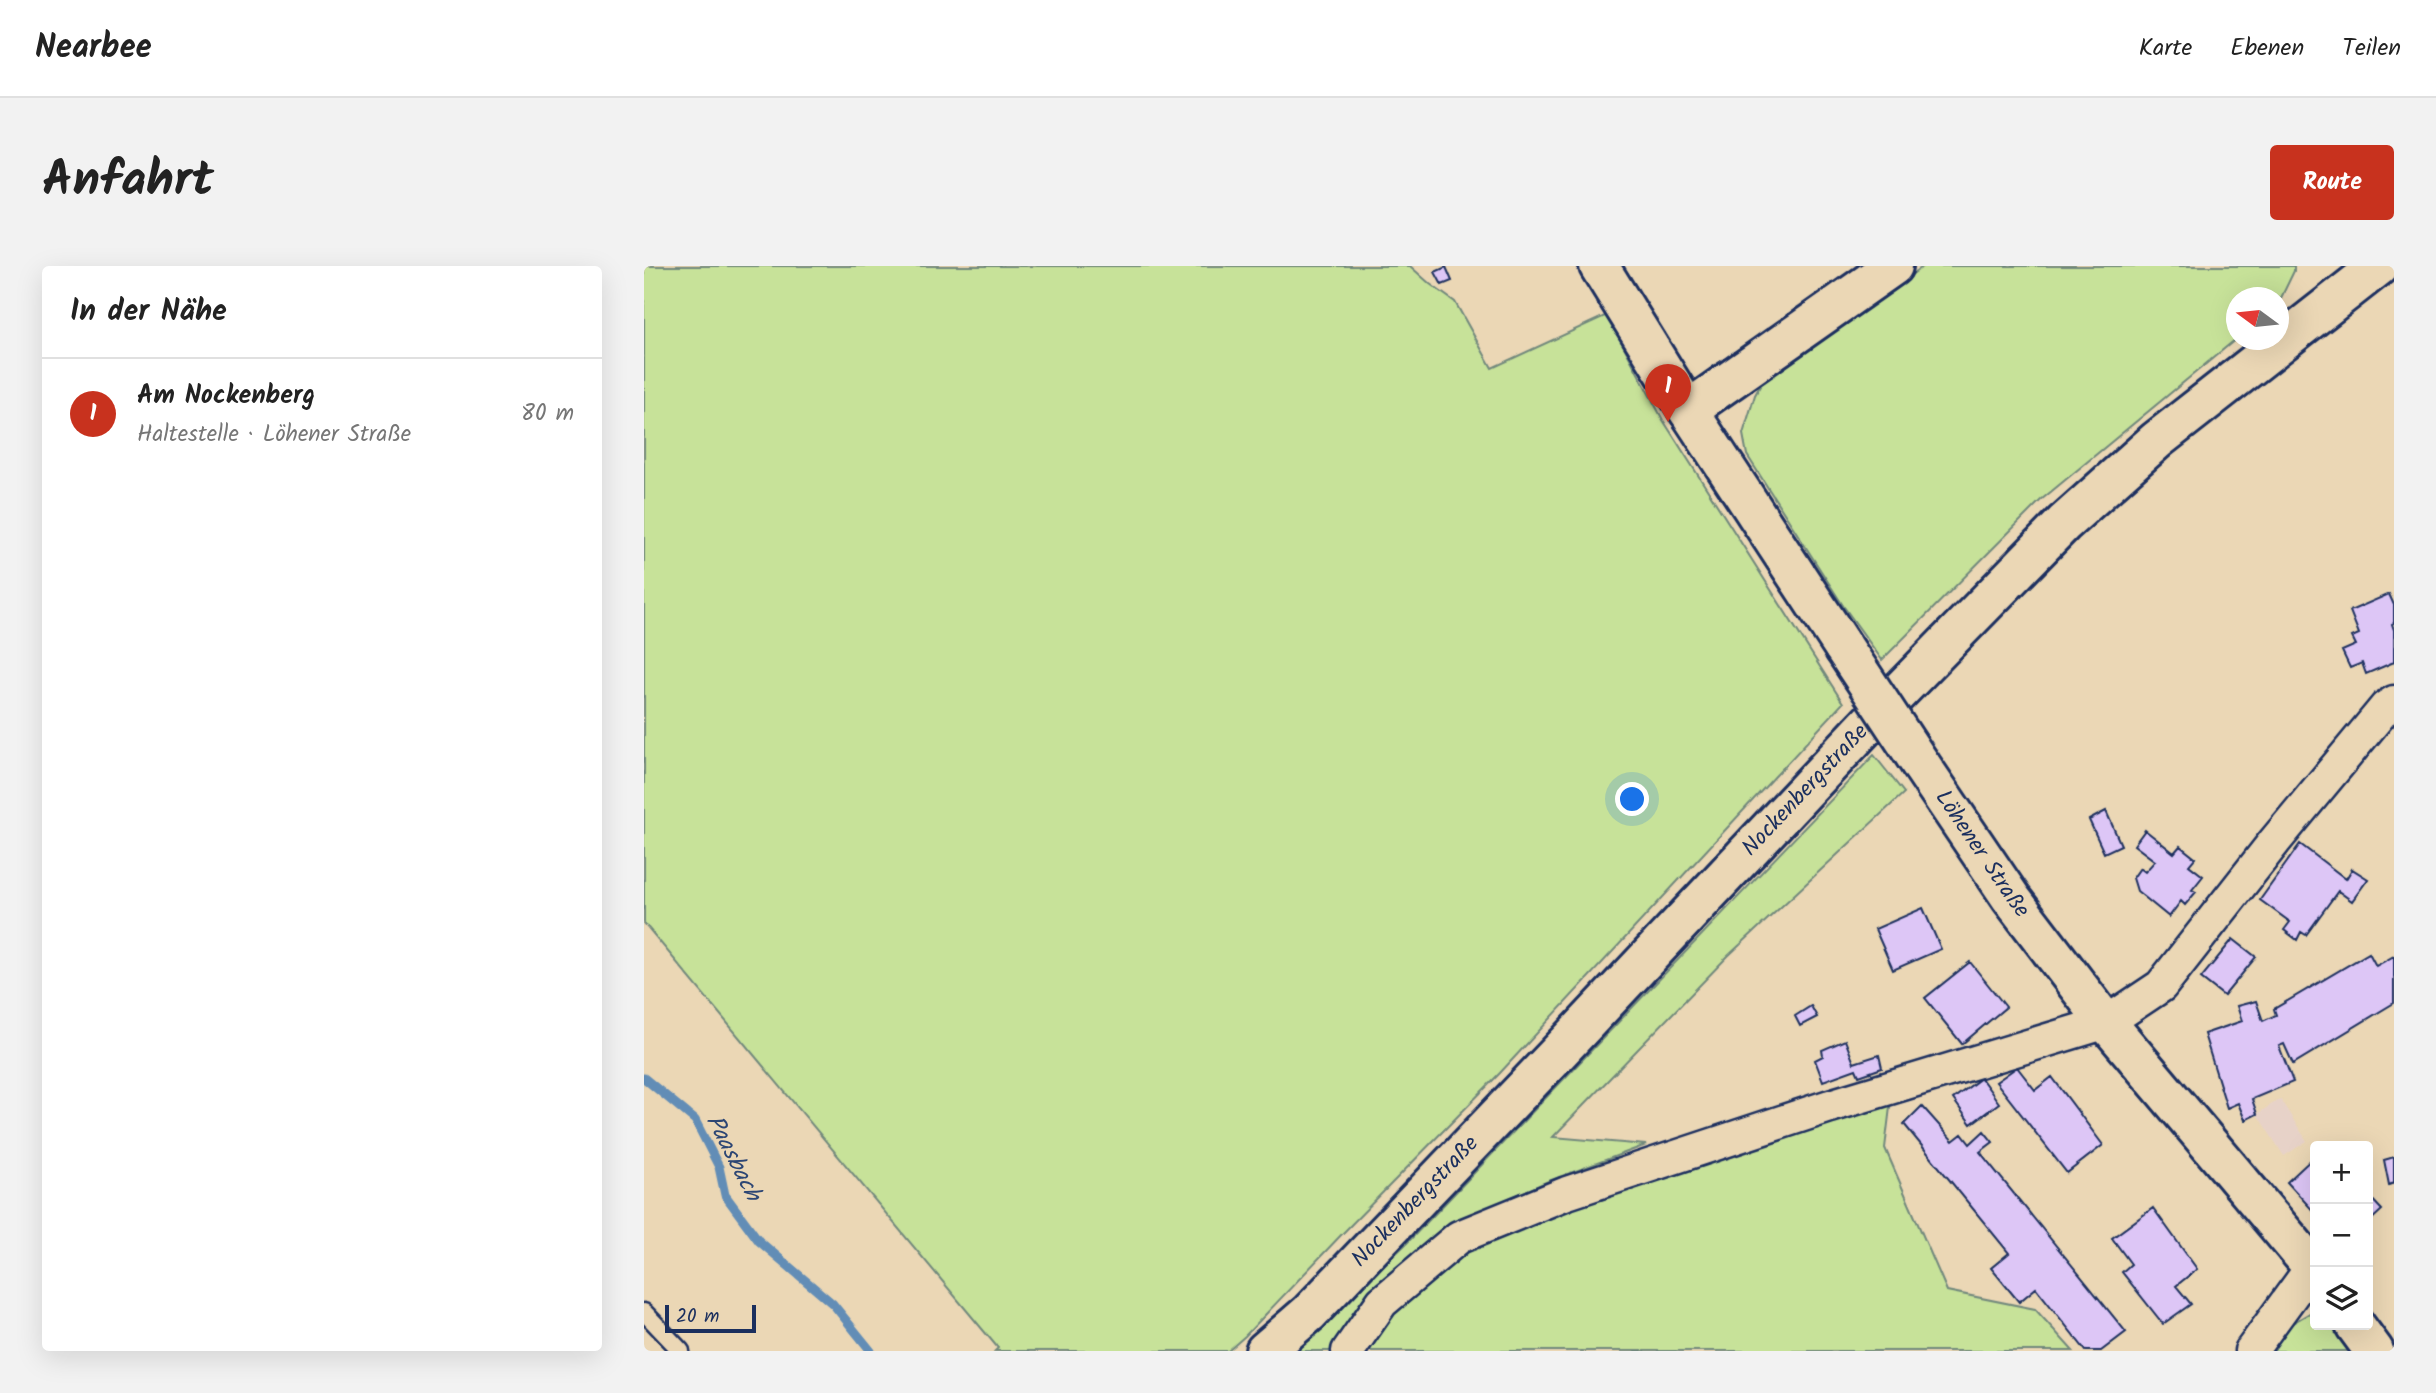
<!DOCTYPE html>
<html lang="de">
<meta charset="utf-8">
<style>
body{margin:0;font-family:Kalam,sans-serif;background:#f2f2f2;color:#222}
.controls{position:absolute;right:21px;bottom:21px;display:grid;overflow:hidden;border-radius:7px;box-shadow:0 7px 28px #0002}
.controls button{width:63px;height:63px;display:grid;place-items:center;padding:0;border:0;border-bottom:2px solid #e0e0e0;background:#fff;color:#222;font:35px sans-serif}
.compass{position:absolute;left:1582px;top:21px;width:63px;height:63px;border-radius:50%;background:#fff;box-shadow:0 7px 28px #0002;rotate:285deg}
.scale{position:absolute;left:21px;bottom:18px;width:91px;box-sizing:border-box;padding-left:7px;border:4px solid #1b2f5e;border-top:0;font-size:19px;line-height:24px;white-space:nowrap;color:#1b2f5e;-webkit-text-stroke:5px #ebd7b5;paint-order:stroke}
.you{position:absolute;left:989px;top:534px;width:24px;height:24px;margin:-18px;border:5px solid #fff;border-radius:50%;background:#1a73e8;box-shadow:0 0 0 10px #1a73e833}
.badge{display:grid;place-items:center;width:46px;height:46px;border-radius:50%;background:#c8321e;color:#fff;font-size:23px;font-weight:700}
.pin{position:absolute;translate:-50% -58px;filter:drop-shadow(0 2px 4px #0008)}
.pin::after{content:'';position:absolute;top:37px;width:24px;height:21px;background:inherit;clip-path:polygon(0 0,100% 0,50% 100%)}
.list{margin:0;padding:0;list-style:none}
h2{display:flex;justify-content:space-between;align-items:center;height:91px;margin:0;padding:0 28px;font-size:30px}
h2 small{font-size:23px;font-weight:400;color:#767676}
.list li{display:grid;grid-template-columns:46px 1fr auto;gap:21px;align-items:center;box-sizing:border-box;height:112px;padding:0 28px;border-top:2px solid #e0e0e0}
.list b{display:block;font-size:26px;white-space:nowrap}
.list p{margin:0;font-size:23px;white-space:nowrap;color:#767676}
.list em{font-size:23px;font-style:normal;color:#767676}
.icon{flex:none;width:38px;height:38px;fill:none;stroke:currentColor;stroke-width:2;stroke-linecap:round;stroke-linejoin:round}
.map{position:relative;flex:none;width:1750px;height:1085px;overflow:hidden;border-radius:7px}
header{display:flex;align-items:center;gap:42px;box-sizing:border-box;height:98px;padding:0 35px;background:#fff;border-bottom:2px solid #e0e0e0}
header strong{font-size:33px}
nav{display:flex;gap:38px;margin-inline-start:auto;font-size:24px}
.intro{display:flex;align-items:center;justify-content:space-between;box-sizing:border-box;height:168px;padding:0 42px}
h1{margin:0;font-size:49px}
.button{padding:18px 32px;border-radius:7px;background:#c8321e;color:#fff;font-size:24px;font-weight:700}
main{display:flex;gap:42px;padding:0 42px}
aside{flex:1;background:#fff;border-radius:7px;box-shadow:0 7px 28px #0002}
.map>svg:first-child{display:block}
.built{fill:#e7d2c8}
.green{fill:#c7e299;stroke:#71887c;stroke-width:2}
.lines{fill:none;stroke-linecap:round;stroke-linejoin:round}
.stream{stroke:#628db6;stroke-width:9}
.building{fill:#ddc6f6;stroke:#1b2f5e;stroke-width:2}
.service-casing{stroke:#1b2f5e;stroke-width:21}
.minor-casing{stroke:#1b2f5e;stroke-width:37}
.tertiary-casing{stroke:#1b2f5e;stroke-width:44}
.secondary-casing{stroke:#1b2f5e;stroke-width:44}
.service{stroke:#ebd7b5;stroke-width:16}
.minor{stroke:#ebd7b5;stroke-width:32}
.tertiary{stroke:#ebd7b5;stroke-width:38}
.secondary{stroke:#ebd7b5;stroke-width:38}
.tertiary-bridge-casing{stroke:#1b2f5e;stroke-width:44;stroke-linecap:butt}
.tertiary-bridge{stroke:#ebd7b5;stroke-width:38}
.labels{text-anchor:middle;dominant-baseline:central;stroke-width:5;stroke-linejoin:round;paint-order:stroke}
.street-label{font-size:23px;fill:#1b2f5e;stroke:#ebd7b5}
.water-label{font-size:24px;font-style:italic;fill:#2d4674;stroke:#ebd7b5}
</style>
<header>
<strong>Nearbee</strong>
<nav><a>Karte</a><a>Ebenen</a><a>Teilen</a></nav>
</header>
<div class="intro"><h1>Anfahrt</h1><a class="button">Route</a></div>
<main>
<aside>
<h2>In der Nähe<small></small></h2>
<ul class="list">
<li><span class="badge">1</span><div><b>Am Nockenberg</b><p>Haltestelle · Löhener Straße</p></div><em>80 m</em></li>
</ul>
</aside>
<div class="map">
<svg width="1750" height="1085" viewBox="0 0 1750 1085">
<rect width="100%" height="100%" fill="#ebd7b5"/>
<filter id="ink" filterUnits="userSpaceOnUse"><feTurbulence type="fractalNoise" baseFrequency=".0143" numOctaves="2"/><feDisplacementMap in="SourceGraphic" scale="14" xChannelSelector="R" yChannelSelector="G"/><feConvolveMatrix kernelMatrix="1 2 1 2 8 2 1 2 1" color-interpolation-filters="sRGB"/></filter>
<g filter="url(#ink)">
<path class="built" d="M 1636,833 L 1663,875 L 1640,890 L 1613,848 Z"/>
<path class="green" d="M 0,0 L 766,0 L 786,18 L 811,36 L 848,102 L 963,49 L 1019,154 L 1199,437 L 856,807 L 699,967 L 601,1070 L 584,1085 L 351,1085 L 354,1082 L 0,657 Z
M 1280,0 L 1650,0 L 1650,5 L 1635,36 L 1634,32 L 1592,32 L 1592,73 L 1397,234 L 1238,394 L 1200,341 L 1103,189 L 1099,168 L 1111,129 L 1122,109 Z
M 1230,489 L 1260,527 L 1084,690 L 909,871 L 1002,879 L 902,916 L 810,957 L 721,1040 L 686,1085 L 648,1085 L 763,977 Z
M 1247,833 L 1241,882 L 1303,1025 L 1391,1043 L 1429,1085 L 717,1085 L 747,1042 L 821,978 Z
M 1671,1044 L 1671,1059 L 1696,1059 L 1716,1085 L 1626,1085 L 1626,1070 Z"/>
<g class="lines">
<path class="stream" d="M 0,812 L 51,854 L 75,901 L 81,929 L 115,975 L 189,1038 L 227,1085"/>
</g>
<path class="building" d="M 802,1 L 808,15 L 798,19 L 791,6 Z
M 1745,328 L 1750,339 L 1750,357 L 1748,358 L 1750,364 L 1750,396 L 1722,408 L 1718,397 L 1706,402 L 1698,385 L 1712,379 L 1708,371 L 1715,368 L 1706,345 Z
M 1462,545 L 1477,579 L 1460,587 L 1445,554 Z
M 1501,564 L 1530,587 L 1536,580 L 1551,592 L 1545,599 L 1559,610 L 1548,624 L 1552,626 L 1541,639 L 1537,635 L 1525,651 L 1493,625 L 1489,612 L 1496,602 L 1501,606 L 1511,595 L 1490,579 Z
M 1656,578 L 1702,613 L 1708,603 L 1724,613 L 1708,635 L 1694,625 L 1662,669 L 1657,666 L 1653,674 L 1640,664 L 1646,656 L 1616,634 Z
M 1279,642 L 1297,683 L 1249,704 L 1231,663 Z
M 1589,673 L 1612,691 L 1580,730 L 1557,712 Z
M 1725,687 L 1732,700 L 1750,690 L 1750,737 L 1649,798 L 1640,778 L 1635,780 L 1649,816 L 1608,833 L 1613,848 L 1601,854 L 1594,837 L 1583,842 L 1560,768 L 1598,755 L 1593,740 L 1612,735 L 1619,755 L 1632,749 L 1630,743 Z
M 1326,696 L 1362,741 L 1318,778 L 1281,732 Z
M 1167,740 L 1173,751 L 1156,760 L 1151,750 Z
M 1201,774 L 1210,797 L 1235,789 L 1238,802 L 1215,810 L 1212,803 L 1179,815 L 1171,794 L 1179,790 L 1178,784 Z
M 1373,801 L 1391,824 L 1408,811 L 1459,879 L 1423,907 L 1352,816 Z
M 1337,812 L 1355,837 L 1327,858 L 1309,833 Z
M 1278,840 L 1309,875 L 1318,868 L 1326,878 L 1340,865 L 1349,876 L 1336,886 L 1482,1066 L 1457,1085 L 1442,1085 L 1392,1022 L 1375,1036 L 1347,1002 L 1365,987 L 1260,858 Z
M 1671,890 L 1671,947 L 1643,916 Z
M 1750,891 L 1750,917 L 1745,919 L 1740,894 Z
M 1724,929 L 1738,944 L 1724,957 Z
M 1509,942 L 1553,1003 L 1532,1020 L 1547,1038 L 1519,1058 L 1478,1006 L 1487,998 L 1468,972 Z"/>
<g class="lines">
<defs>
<path id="service" d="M 0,1046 L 37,1085"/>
<path id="minor" d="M 704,1085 L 738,1036 L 815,971 L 923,927 L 1186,840 L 1463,756 L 1517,720 L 1631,575 L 1742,441 L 1750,436
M 1607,1085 L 1668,1001"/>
<g id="tertiary">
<path d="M 955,0 L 1044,144 L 1200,382"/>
<path d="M 1044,144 L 1249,0"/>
<path id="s1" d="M 1277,499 L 1367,632 L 1453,745 L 1671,1004"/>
<path d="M 1711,1059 L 1730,1085"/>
</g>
<g id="secondary">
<path id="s2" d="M 621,1085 L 665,1047 L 913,788 L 1245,436 L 1420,257 L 1513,174 L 1735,0"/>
</g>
</defs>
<use href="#service" class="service-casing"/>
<use href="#minor" class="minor-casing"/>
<use href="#tertiary" class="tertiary-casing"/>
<use href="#secondary" class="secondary-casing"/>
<use href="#service" class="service"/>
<use href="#minor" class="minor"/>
<use href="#tertiary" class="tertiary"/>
<use href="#secondary" class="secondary"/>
<defs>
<path id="tertiary-bridge" d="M 1200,382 L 1277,499"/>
</defs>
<use href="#tertiary-bridge" class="tertiary-bridge-casing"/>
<use href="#tertiary-bridge" class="tertiary-bridge"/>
</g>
</g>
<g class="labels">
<g class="street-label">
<text stroke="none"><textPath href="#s2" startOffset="779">Nockenbergstraße</textPath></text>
<text stroke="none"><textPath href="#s1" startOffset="108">Löhener Straße</textPath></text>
<text stroke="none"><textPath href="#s2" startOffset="212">Nockenbergstraße</textPath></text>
</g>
<g class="water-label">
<text transform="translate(89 892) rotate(63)">Paasbach</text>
</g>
</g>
</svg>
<div class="controls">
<button>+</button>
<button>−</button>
<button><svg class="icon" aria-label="layers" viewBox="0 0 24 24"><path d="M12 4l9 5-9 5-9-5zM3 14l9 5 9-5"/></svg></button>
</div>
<svg class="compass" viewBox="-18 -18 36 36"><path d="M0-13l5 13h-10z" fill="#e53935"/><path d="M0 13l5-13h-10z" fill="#767676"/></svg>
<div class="scale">20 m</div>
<div class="you"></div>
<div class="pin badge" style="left:1024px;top:156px">1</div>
</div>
</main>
